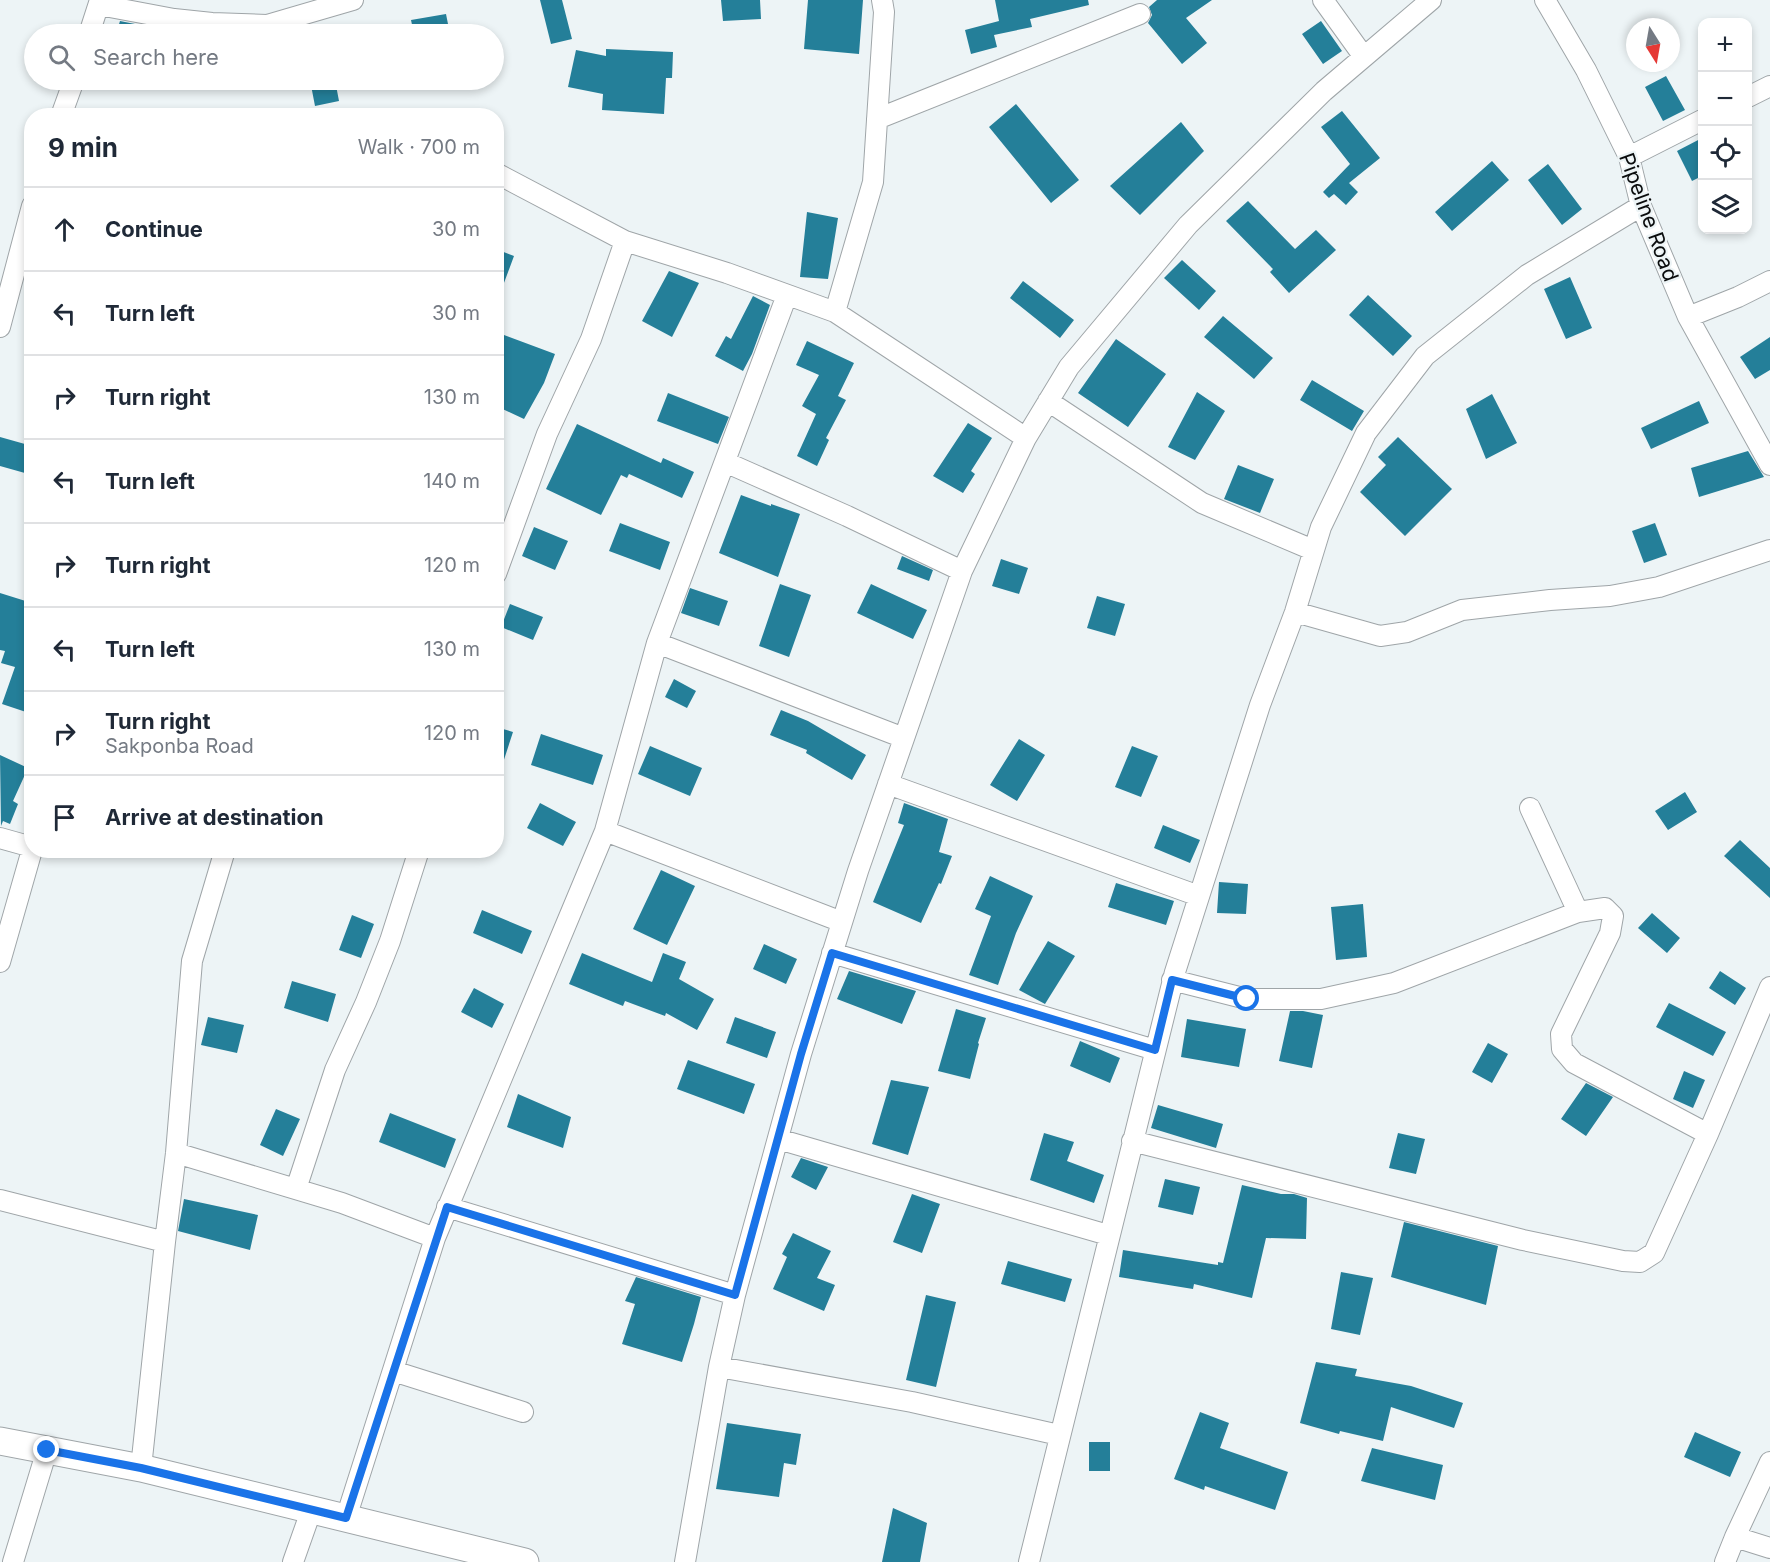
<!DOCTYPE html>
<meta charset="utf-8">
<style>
body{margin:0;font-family:Inter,sans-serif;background:#f2f2f3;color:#1f2937}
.controls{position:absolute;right:18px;top:18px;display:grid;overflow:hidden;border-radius:12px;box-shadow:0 3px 9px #0003}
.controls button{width:54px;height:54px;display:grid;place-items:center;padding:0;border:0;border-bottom:2px solid #e0e1e3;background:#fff;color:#1f2937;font:30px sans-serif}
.compass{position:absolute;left:1626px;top:18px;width:54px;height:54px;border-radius:50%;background:#fff;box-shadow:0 3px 9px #0003;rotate:169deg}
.stop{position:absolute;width:18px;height:18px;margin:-14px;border:4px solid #1a73e8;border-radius:50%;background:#fff}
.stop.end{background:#1a73e8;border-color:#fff;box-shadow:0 2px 6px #0008}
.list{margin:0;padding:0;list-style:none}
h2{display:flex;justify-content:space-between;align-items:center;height:78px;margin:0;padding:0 24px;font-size:26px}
h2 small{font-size:20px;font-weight:400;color:#747a83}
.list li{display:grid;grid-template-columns:39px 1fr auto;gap:18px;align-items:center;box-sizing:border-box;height:84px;padding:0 24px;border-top:2px solid #e0e1e3}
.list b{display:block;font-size:22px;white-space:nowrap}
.list p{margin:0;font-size:20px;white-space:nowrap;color:#747a83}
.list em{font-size:20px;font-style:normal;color:#747a83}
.icon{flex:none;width:33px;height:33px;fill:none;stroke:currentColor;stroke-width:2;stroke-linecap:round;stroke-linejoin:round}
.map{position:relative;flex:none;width:1770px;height:1562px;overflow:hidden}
.search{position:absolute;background:#fff;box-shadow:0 3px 9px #0003;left:24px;top:24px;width:480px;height:66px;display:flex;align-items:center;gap:15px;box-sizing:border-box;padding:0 21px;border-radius:33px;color:#747a83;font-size:22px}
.panel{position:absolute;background:#fff;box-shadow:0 3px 9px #0003;left:24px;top:108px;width:480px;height:750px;border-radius:24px}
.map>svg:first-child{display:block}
.building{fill:#247f99}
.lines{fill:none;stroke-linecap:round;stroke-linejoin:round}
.minor-casing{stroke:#9fa5a8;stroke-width:22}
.secondary-casing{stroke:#9fa5a8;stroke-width:29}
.minor{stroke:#fff;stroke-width:20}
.secondary{stroke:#fff;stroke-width:27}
.route{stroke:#1a73e8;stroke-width:8}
.labels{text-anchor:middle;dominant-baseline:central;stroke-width:4.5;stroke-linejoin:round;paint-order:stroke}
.street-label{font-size:21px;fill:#0a0c0d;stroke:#edf4f6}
</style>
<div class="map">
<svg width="1770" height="1562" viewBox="0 0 1770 1562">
<rect width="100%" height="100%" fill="#edf4f6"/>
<path class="building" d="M 540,0 L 562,0 L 572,39 L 551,44 Z
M 721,0 L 760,0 L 761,19 L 723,21 Z
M 808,0 L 863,0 L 859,54 L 804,49 Z
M 995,0 L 1088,0 L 1089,5 L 1030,19 L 1032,27 L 994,35 L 997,47 L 971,54 L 965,30 L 999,21 Z
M 1157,0 L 1212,0 L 1186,18 L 1207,43 L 1182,64 L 1148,23 L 1152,15 L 1149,7 Z
M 446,14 L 450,34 L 414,34 L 411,20 Z
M 120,21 L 150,27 L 148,34 L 116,34 Z
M 1321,21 L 1342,51 L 1323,64 L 1302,34 Z
M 606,49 L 673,52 L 672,78 L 666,78 L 664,114 L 602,110 L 603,94 L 568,87 L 576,50 L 606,56 Z
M 1666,76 L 1685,110 L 1663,121 L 1645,87 Z
M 310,80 L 335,80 L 339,101 L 315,106 Z
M 1016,104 L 1079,180 L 1051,203 L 989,127 Z
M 1342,111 L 1380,158 L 1349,183 L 1358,192 L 1346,205 L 1334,194 L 1329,198 L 1323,192 L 1350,164 L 1321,127 Z
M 1181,122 L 1204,151 L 1140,215 L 1110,186 Z
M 1702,138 L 1702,176 L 1692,181 L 1677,151 Z
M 1492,161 L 1509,180 L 1452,231 L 1435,212 Z
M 1548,164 L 1582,209 L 1562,225 L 1528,180 Z
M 1248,201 L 1295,249 L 1316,230 L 1336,250 L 1289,293 L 1270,272 L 1273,269 L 1226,221 Z
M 807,212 L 838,218 L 828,279 L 800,277 Z
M 496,249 L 514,256 L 498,299 L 496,299 Z
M 1182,260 L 1216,291 L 1199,310 L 1164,278 Z
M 669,271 L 699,283 L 672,337 L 642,321 Z
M 1570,277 L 1592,328 L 1566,339 L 1544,289 Z
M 1023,281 L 1074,320 L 1060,338 L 1010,298 Z
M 1368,295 L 1412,336 L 1393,356 L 1349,315 Z
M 753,296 L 770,305 L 752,354 L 743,371 L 715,356 L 726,336 L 731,339 Z
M 1223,316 L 1273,358 L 1254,379 L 1204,337 Z
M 496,332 L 555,354 L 544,383 L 524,419 L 496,406 Z
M 1770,337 L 1770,370 L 1755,379 L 1740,357 Z
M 1116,339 L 1166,374 L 1128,427 L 1078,393 Z
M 807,341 L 854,363 L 838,396 L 846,400 L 826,438 L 829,440 L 817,466 L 797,456 L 816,414 L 802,406 L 819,375 L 796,365 Z
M 1312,380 L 1364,411 L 1352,431 L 1300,400 Z
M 1197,392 L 1225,411 L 1195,460 L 1168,447 Z
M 668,393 L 729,417 L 718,444 L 657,421 Z
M 1492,394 L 1517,443 L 1486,459 L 1466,409 Z
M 1699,401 L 1709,423 L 1651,449 L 1641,428 Z
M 968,423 L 992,438 L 971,471 L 975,474 L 963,493 L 933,476 Z
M 577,424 L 661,463 L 663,458 L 694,472 L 682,498 L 629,474 L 627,478 L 621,475 L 601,515 L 546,489 Z
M 0,437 L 32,446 L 32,475 L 0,466 Z
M 1398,437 L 1452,489 L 1405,536 L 1360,492 L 1386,465 L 1378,457 Z
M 1748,451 L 1764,477 L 1699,497 L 1691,468 Z
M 1238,465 L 1274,479 L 1260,513 L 1224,499 Z
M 741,495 L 771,506 L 771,504 L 800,514 L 778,577 L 719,553 Z
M 620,523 L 670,542 L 660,570 L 609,551 Z
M 1655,523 L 1667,555 L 1644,563 L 1632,531 Z
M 534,527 L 568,541 L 555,570 L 522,556 Z
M 902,556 L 933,570 L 929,581 L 897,569 Z
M 1001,559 L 1028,568 L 1019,594 L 992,586 Z
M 780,584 L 811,595 L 789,657 L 759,646 Z
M 871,584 L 927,610 L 913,639 L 857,613 Z
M 690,588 L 728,601 L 719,626 L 681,613 Z
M 0,593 L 32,603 L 32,714 L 2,704 L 15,667 L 1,663 L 5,651 L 0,650 Z
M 1097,596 L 1125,604 L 1115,636 L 1087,628 Z
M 510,604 L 543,617 L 533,640 L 501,627 Z
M 674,679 L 696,691 L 687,708 L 665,697 Z
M 781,710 L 808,721 L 866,755 L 852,780 L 806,753 L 807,750 L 770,735 Z
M 496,727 L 513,732 L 499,775 L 496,774 Z
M 541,734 L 603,755 L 593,785 L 531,765 Z
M 1019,739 L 1045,755 L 1017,801 L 990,785 Z
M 650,746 L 702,768 L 690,796 L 638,774 Z
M 1132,746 L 1158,756 L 1141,797 L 1115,787 Z
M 0,755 L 28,768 L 13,801 L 18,804 L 10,824 L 3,821 L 1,826 Z
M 1685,792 L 1697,812 L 1668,830 L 1655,811 Z
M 540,803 L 576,822 L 563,846 L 527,828 Z
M 904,803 L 948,819 L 939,852 L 952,856 L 941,884 L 939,883 L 921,923 L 873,902 L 904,825 L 898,823 Z
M 1163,825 L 1200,840 L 1190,863 L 1154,848 Z
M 1740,840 L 1770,868 L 1770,898 L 1724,856 Z
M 661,870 L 695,886 L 667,945 L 633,929 Z
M 990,876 L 1033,896 L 1016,933 L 998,985 L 969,975 L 991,916 L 975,909 Z
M 1219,882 L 1248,884 L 1246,914 L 1217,913 Z
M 1116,883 L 1174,901 L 1166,925 L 1108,907 Z
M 1363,904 L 1367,957 L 1336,960 L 1331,907 Z
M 482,910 L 532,931 L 522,954 L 473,933 Z
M 1652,913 L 1680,938 L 1667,953 L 1638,928 Z
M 352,915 L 374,924 L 361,958 L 339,950 Z
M 1048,941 L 1075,956 L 1045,1004 L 1019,990 Z
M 764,944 L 797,959 L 786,984 L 753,969 Z
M 582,953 L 652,982 L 663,953 L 686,962 L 679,979 L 714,999 L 697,1030 L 666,1013 L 665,1016 L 625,1001 L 623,1006 L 569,984 Z
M 849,971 L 916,991 L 902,1024 L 837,999 Z
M 1720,971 L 1746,988 L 1735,1005 L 1709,988 Z
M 292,981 L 336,994 L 328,1022 L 284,1008 Z
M 474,988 L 504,1004 L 492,1028 L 461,1012 Z
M 1669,1003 L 1726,1032 L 1713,1056 L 1656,1027 Z
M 956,1009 L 986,1018 L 978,1043 L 979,1044 L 970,1079 L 938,1071 Z
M 1290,1011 L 1303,1011 L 1323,1015 L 1312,1068 L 1279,1061 Z
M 208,1017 L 244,1025 L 237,1053 L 201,1045 Z
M 735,1017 L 776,1032 L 767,1058 L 726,1043 Z
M 1187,1019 L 1246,1029 L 1239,1067 L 1181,1057 Z
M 1080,1041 L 1120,1058 L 1110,1083 L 1070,1066 Z
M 1488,1043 L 1508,1054 L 1492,1083 L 1472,1072 Z
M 688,1060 L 755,1084 L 744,1114 L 677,1089 Z
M 1684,1071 L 1705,1080 L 1693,1108 L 1673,1099 Z
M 891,1080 L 929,1087 L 908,1155 L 872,1144 Z
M 1586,1083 L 1613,1097 L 1586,1136 L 1561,1119 Z
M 518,1094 L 571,1117 L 563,1148 L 507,1127 Z
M 1158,1105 L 1223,1124 L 1216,1148 L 1151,1128 Z
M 276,1109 L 300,1119 L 283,1156 L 260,1145 Z
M 390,1113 L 456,1139 L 445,1168 L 379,1142 Z
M 1044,1133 L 1074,1142 L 1067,1161 L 1104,1175 L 1094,1203 L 1030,1180 Z
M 1398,1133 L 1425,1139 L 1416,1174 L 1389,1168 Z
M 801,1158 L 828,1167 L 816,1190 L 791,1177 Z
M 1165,1179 L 1200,1187 L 1193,1215 L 1158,1207 Z
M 1242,1185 L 1281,1194 L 1294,1194 L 1307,1198 L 1306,1239 L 1266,1238 L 1252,1298 L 1194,1284 L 1193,1289 L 1119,1277 L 1123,1250 L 1218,1265 L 1218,1262 L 1223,1263 Z
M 912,1194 L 940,1204 L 922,1253 L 893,1242 Z
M 184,1199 L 258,1215 L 250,1250 L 178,1231 Z
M 1404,1222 L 1498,1246 L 1486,1305 L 1391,1277 Z
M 793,1233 L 831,1251 L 817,1278 L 835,1285 L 824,1311 L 773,1289 L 787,1257 L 782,1254 Z
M 1008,1261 L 1072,1279 L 1065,1302 L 1001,1284 Z
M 1341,1272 L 1373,1278 L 1360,1335 L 1331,1329 Z
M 636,1277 L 701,1297 L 694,1324 L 682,1362 L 622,1344 L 635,1304 L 625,1301 Z
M 926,1295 L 956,1302 L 936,1387 L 906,1380 Z
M 1316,1362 L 1357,1369 L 1355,1376 L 1411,1386 L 1463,1403 L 1454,1428 L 1391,1407 L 1383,1441 L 1340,1431 L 1339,1434 L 1300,1423 Z
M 1200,1412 L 1229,1423 L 1220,1448 L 1288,1472 L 1275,1510 L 1205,1486 L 1204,1490 L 1174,1479 Z
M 727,1423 L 801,1434 L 796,1465 L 784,1463 L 779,1497 L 716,1489 Z
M 1695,1432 L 1741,1452 L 1730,1477 L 1684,1457 Z
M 1089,1442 L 1110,1442 L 1110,1471 L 1089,1471 Z
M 1372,1448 L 1443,1465 L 1435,1500 L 1361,1481 Z
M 893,1508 L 927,1523 L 920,1562 L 882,1562 Z"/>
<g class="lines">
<defs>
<path id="minor" d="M 1323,0 L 1364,57
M 1545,0 L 1586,70 L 1629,157 L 1641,206 L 1688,317 L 1770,465
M 99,5 L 174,19 L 212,23 L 267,25 L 353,0
M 89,34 L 100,0
M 1748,97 L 1770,86
M 61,116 L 74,80
M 877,119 L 1140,14
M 1629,157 L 1702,120
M 496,173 L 625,241 L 727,273 L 835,312 L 1026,438
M 835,312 L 873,182 L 884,12 L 882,0
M 1688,317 L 1738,297 L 1770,281
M 0,327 L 32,206
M 1048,401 L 1202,503 L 1313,550
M 725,462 L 847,516 L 962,571
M 496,574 L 547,434 L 591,339 L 625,241
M 1295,612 L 1380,636 L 1407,632 L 1462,610 L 1550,600 L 1610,596 L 1659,587 L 1770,550
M 657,643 L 904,738
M 888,784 L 1199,896
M 1530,808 L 1578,912
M 605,831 L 842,922
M 0,838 L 32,847
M 832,953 L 1155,1050
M 0,962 L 32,850
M 1172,980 L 1247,999 L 1321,999 L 1394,983 L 1578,912 L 1605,908 L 1613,916 L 1610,933 L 1561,1034 L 1562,1049 L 1574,1063 L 1708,1134
M 778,1139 L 1108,1235
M 1132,1141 L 1523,1240 L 1623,1261 L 1640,1262 L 1654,1253 L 1708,1134 L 1770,987
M 176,1153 L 342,1203 L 435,1238
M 296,1189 L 335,1070 L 366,1002 L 390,941 L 419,850
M 0,1200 L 165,1242
M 447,1207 L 735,1295
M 719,1367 L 912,1402 L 1059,1435
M 393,1371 L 523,1412
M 141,1468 L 165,1242 L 176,1153 L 192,961 L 225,850
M 346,1518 L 435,1238 L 605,831 L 657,643 L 787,295
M 1735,1537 L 1770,1548
M 13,1562 L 47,1450
M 293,1562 L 311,1511
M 685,1562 L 719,1367 L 735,1295 L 801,1054 L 858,871 L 962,571 L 1026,438 L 1069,367 L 1188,225 L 1324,91 L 1431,0
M 1029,1562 L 1175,972 L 1260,705 L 1295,612 L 1321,527 L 1366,433 L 1425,356 L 1527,275 L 1641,206
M 1725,1562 L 1735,1537 L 1770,1462"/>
<path id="secondary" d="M 0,1441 L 141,1468 L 525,1562"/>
</defs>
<use href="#minor" class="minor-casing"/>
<use href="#secondary" class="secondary-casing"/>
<use href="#minor" class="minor"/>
<use href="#secondary" class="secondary"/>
</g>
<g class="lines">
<path class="route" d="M 47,1450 L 141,1468 L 346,1518 L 447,1207 L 735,1295 L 801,1054 L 832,953 L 1155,1050 L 1172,980 L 1247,999"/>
</g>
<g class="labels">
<g class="street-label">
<text transform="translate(1649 217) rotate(70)">Pipeline Road</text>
</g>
</g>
</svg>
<div class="controls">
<button>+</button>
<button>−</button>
<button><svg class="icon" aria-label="locate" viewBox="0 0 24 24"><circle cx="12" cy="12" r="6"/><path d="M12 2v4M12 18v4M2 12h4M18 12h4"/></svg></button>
<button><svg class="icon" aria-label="layers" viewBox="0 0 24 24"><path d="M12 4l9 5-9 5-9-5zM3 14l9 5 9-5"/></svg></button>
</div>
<svg class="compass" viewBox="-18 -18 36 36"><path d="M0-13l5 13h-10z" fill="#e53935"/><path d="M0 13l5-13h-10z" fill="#747a83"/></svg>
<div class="stop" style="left:1247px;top:999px"></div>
<div class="stop end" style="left:47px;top:1450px"></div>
<div class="search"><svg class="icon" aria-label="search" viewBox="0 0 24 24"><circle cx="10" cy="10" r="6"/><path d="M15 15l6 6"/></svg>Search here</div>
<section class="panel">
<h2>9 min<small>Walk · 700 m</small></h2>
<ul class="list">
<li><svg class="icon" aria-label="ahead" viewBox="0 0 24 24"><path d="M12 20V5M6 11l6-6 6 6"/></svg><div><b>Continue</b></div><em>30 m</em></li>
<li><svg class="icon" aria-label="left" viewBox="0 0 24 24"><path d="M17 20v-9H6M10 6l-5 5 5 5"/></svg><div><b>Turn left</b></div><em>30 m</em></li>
<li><svg class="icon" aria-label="right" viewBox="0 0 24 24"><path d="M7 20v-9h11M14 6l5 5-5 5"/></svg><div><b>Turn right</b></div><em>130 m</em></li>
<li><svg class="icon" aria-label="left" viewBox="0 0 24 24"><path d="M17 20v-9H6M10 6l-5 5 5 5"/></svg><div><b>Turn left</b></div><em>140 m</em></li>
<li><svg class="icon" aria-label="right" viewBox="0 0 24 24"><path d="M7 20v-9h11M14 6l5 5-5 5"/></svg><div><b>Turn right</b></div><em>120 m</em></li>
<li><svg class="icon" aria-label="left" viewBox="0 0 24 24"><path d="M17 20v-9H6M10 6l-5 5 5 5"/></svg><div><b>Turn left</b></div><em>130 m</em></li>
<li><svg class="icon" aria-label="right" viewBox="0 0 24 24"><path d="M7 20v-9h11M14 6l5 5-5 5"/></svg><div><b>Turn right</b><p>Sakponba Road</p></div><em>120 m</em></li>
<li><svg class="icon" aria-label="arrive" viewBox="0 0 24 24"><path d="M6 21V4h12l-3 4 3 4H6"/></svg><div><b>Arrive at destination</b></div></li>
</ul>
</section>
</div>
